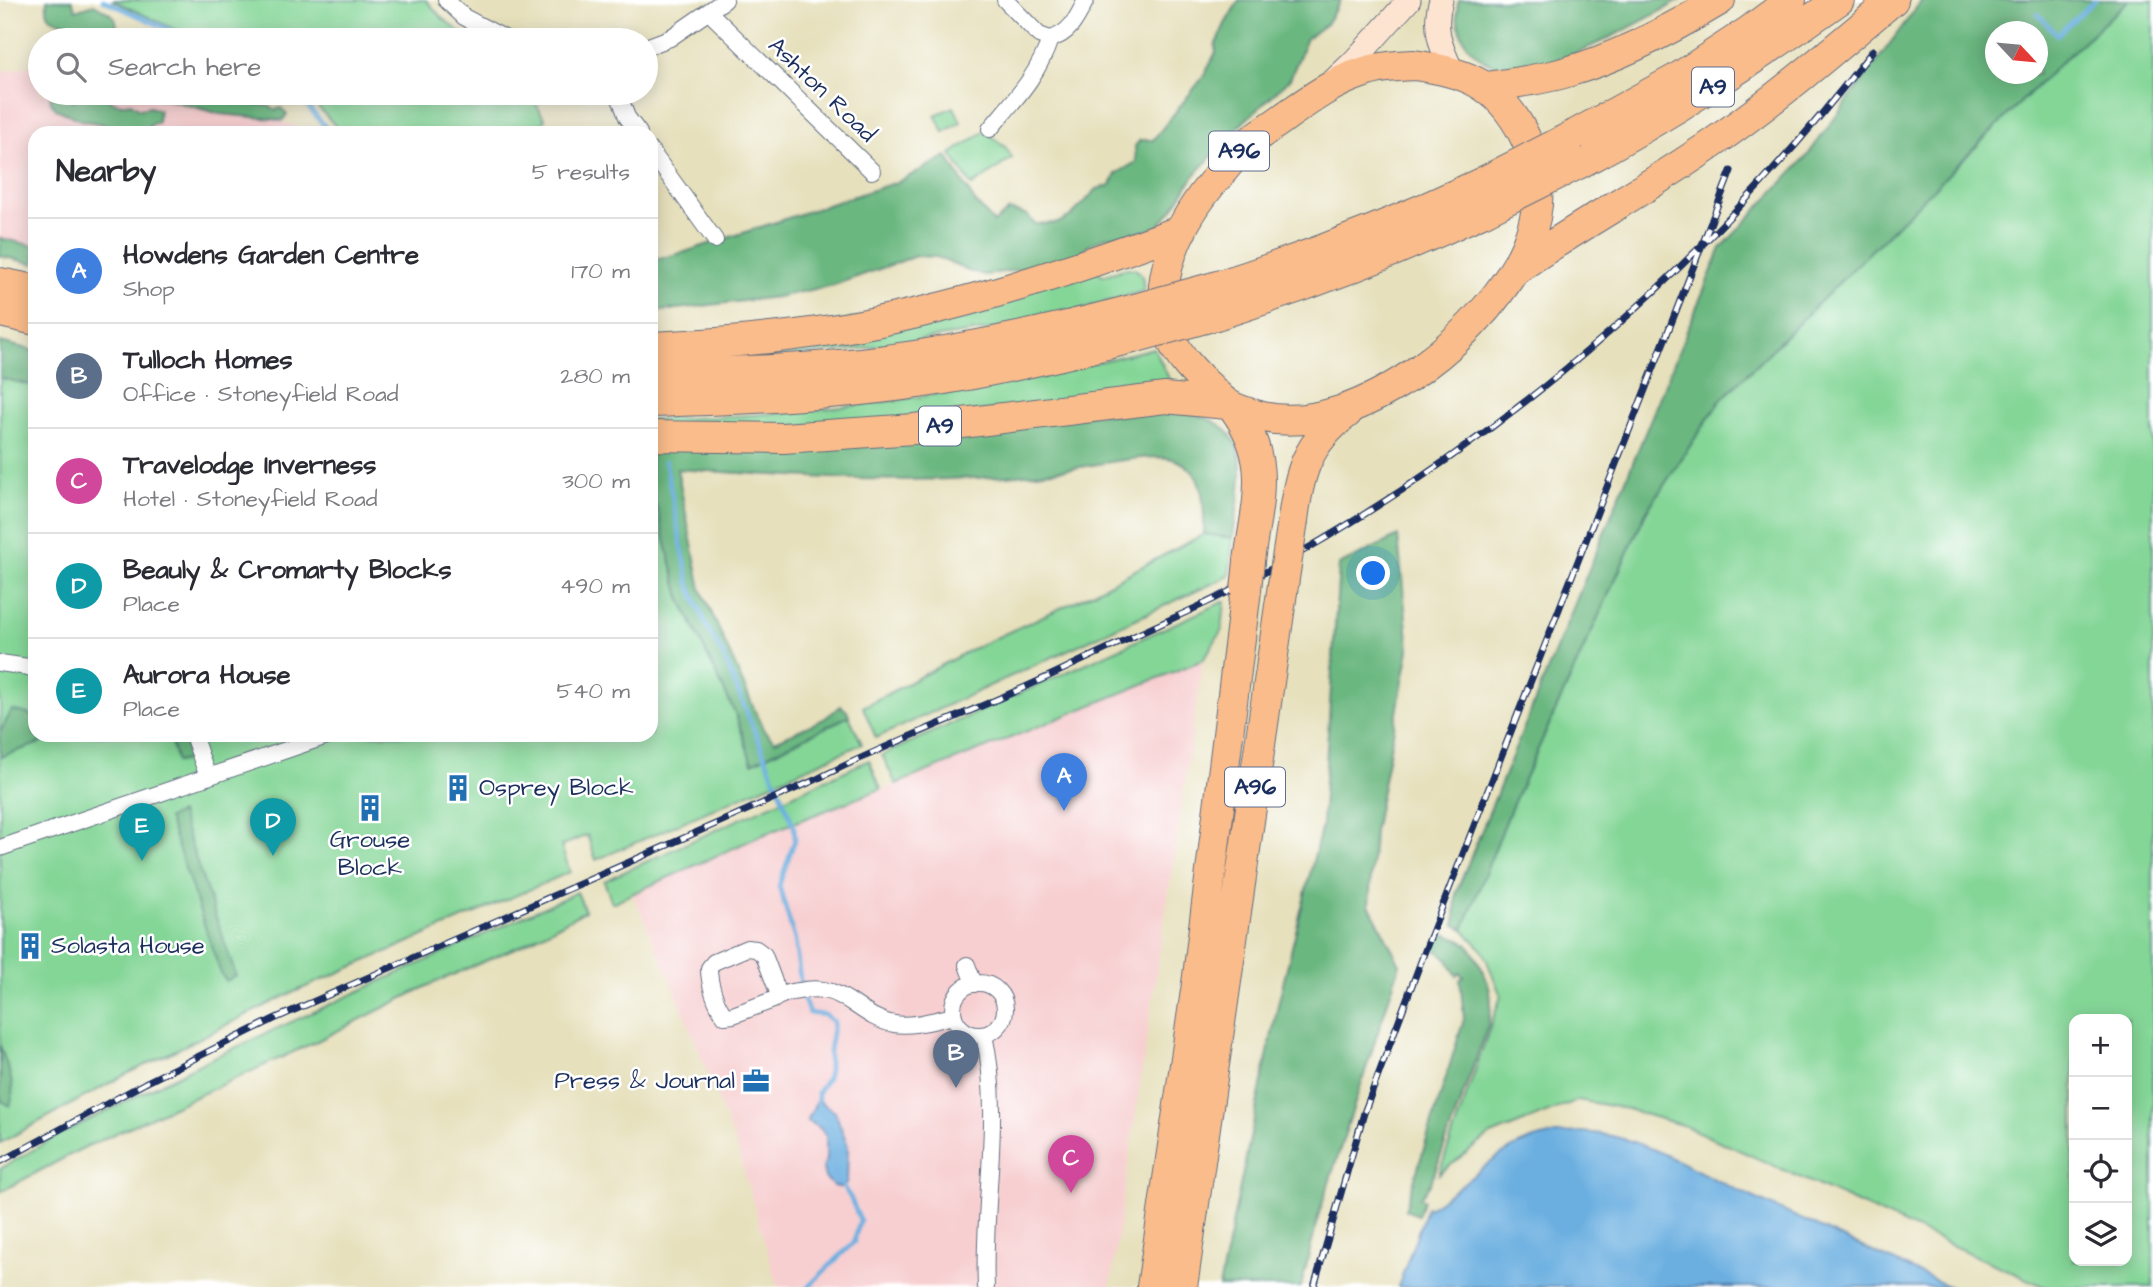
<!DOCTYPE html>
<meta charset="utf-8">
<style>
body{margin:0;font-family:"Architects Daughter",sans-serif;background:#f7f7f7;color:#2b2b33}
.controls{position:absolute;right:21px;bottom:21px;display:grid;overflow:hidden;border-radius:14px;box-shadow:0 4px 18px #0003}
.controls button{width:63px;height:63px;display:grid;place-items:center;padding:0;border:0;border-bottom:2px solid #e1e1e2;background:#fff;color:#2b2b33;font:35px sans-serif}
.compass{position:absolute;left:1985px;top:21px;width:63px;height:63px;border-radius:50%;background:#fff;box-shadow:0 4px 18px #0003;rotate:116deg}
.you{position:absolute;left:1374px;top:574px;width:24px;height:24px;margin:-18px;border:5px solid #fff;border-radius:50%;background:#1a73e8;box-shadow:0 0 0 10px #1a73e833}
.badge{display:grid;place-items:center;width:46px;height:46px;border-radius:50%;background:#0b8043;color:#fff;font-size:23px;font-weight:700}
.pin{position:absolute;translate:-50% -58px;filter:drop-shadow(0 2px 4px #0008)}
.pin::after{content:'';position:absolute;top:37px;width:24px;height:21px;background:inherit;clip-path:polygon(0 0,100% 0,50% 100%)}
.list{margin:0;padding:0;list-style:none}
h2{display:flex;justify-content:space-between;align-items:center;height:91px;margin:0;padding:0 28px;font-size:30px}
h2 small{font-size:23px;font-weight:400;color:#7c7c81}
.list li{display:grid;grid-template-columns:46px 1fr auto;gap:21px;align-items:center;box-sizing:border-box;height:105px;padding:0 28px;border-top:2px solid #e1e1e2}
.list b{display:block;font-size:26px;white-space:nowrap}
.list p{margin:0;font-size:23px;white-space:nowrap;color:#7c7c81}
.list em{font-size:23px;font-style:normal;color:#7c7c81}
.icon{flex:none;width:38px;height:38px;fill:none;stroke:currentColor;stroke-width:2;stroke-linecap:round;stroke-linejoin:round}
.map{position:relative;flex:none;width:2153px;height:1287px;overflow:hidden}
.search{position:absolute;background:#fff;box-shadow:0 4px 18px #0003;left:28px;top:28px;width:630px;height:77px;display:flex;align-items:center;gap:18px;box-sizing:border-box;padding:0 24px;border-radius:38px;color:#7c7c81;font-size:26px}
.panel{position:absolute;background:#fff;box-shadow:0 4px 18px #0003;left:28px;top:126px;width:630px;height:616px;border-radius:21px}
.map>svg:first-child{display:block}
.built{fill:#f7cfd0}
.green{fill:#84d697;stroke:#50827a;stroke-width:2;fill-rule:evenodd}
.forest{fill:#6bb780;stroke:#43736f;stroke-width:2;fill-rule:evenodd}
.water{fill:#6aafe0;stroke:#426f9f;stroke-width:2}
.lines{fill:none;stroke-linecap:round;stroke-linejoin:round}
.stream{stroke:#6aafe0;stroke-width:4.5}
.street-casing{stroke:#626d7f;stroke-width:18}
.secondary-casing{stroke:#626d7f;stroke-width:25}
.highway-casing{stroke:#626d7f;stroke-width:32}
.street{stroke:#fff;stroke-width:16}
.secondary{stroke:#fde4d1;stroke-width:23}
.highway{stroke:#fabc8b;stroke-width:30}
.rail-casing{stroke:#1b2f5e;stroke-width:7}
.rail{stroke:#fff;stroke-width:4.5;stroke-dasharray:13;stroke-linecap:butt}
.highway-bridge-casing{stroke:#626d7f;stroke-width:32;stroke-linecap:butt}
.highway-bridge{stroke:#fabc8b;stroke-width:30}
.labels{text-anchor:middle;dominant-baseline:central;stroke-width:5;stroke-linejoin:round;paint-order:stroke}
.shield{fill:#fff;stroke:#5f6d8e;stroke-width:2}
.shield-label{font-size:23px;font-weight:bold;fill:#1b2f5e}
.street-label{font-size:24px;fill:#1b2f5e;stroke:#fff}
.poi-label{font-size:24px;fill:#1b2f5e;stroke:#fff;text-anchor:start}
</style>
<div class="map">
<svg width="2153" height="1287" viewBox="0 0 2153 1287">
<rect width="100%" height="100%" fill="#fff"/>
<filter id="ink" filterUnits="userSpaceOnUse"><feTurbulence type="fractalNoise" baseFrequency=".0143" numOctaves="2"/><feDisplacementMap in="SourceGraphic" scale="14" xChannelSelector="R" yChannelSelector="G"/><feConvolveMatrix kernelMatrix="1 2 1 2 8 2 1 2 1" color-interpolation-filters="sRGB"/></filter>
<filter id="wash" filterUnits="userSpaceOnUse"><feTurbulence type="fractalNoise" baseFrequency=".00686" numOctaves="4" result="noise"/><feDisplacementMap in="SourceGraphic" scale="28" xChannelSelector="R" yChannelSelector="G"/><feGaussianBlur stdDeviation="1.57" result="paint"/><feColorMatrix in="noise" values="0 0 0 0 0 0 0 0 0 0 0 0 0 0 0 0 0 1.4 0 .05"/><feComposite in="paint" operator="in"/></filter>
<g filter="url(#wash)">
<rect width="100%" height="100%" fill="#e6e0bc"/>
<path class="built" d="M 36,65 L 40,65 L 40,93 L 144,93 L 220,114 L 274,119 L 295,126 L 303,133 L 35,133 L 35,246 L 0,238 L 0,72 Z
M 1203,660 L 1110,1287 L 778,1287 L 737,1148 L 673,985 L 632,893 L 760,836 L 896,784 Z"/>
<path class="green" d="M 112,0 L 426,0 L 441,17 L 470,40 L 209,40 L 176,30 Z
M 2129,0 L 2153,0 L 2153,1287 L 2045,1287 L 1685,1126 L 1627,1109 L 1578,1100 L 1489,1136 L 1439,1174 L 1501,996 L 1483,951 L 1463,929 L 1512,806 L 1646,512 L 1720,401 L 2058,65 ZM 2074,1019 L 2127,1019 L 2127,1261 L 2074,1261 Z
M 305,93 L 530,93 L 545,120 L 534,133 L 342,133 Z
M 954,107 L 961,122 L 944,132 L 935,115 Z
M 985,131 L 1006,148 L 1012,158 L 972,186 L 951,154 Z
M 1127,268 C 1142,268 1144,278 1143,291 L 1082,309 L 987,330 L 852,350 L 735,361 L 651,358 L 1099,271 L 1102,276 Z
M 0,342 L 35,351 L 35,735 L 651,735 L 651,485 L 680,598 L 736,715 L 752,763 L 849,716 L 862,744 L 596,860 L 587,835 L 561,846 L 570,872 L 285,996 L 119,1078 L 0,1143 Z
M 1154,348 L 1174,389 L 863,425 L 651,429 L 651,419 C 822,417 989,391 1154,348 Z
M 1204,534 L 1233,538 L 1229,576 L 876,738 L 863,707 L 970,650 L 1080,599 Z
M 1225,601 L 1222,630 L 1203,660 L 896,784 L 882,755 Z
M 869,760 L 881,789 L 760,836 L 612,903 L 604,881 Z
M 577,892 L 585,911 L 522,945 L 429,985 L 315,1042 L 79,1150 L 0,1192 L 0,1169 L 61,1134 L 208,1060 Z"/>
<path class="forest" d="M 47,0 L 72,0 L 76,10 L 94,4 C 119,19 114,12 120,40 L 75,40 L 70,36 L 70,25 C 55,18 45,23 47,0 Z
M 1239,0 L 1341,0 L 1326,24 L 1307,38 L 1290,79 L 1235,130 L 1194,176 L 1172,210 L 1156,229 L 1106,237 L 1088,245 L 1072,261 L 985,275 L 968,271 L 937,257 L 916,256 L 834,285 L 777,297 L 651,312 L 651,261 L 685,252 L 900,181 L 947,156 L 975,202 L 994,223 L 1009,210 L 1027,215 L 1035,224 L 1058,223 L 1071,216 L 1097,189 L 1111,185 L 1116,174 L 1136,162 L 1135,146 L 1140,140 L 1153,140 L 1204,76 L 1216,52 L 1215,46 L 1225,24 Z
M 1459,0 L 1681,0 C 1634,25 1558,71 1505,68 C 1492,67 1476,57 1468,46 C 1459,34 1454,14 1459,0 Z
M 1922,0 L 2129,0 L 2058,65 L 1720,401 L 1646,512 L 1512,806 L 1463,929 L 1455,925 L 1456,893 L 1721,248 L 1807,156 ZM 1996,32 L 2038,32 L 2038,74 L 1996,74 Z
M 50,93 L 71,93 L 73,101 C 99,79 107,110 131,103 L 140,109 L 150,107 L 159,110 L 158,122 L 150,125 L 149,133 L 125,133 L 113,126 L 81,120 L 56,109 L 51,102 Z
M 144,93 L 232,93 L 249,104 L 269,106 L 275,110 L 281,108 L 287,114 L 282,121 L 274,119 L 220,114 Z
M 0,238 L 35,246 L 35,264 L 0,256 Z
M 0,342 L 35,351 L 35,386 L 0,378 Z
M 1158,410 C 1170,412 1184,412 1196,415 C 1261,431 1238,489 1233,538 L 1204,534 C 1204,507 1207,472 1176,460 C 1151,451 1089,467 1060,470 C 934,488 804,477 677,469 L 701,589 L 764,731 L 775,741 L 824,719 L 841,706 L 847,711 L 849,716 L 752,763 L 736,715 L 680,598 L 651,485 L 651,446 Z
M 1398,536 L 1409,650 L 1374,832 L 1369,905 L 1400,964 L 1319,1214 L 1301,1287 L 1219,1287 L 1279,1000 L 1322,825 L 1339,565 Z
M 12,710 L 35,716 L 35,735 L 63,735 L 0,757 L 0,732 Z
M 169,735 L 183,735 L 190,759 L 177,762 Z
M 180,813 L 236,976 L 226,981 L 220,971 L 168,818 Z
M 1447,935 C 1473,944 1470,947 1481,967 C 1492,988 1493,1003 1488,1026 L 1430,1185 L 1420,1197 L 1424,1200 L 1418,1215 L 1405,1210 L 1464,1019 L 1460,979 L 1464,977 L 1460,973 L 1457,976 L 1448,960 L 1434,948 L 1439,936 Z
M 0,1046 C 7,1066 17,1085 10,1106 L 2,1101 L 0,1095 Z"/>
<path class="water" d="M 817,1100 L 835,1112 L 848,1146 L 847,1181 L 843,1188 L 834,1186 L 825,1178 L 823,1169 L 826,1159 L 826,1136 L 820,1128 L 807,1121 Z
M 1581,1132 C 1638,1134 1685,1166 1735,1189 C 1807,1222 1878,1254 1950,1287 L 1398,1287 L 1427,1207 L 1429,1208 C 1439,1200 1450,1194 1460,1186 C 1504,1152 1521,1134 1581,1132 Z"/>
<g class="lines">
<path class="stream" d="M 103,0 L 183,36 L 198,40
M 2038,14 L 2057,35 L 2095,0
M 296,93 L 331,133
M 665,461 L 689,583 L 705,623 L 723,655 L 794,826 L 795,839 L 779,886 L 795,940 L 801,987
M 802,995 L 809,1013 L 825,1015 L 834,1022 L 829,1050 L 829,1070 L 827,1078 L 818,1092 L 818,1105
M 808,1287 L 854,1242 L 860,1220 L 850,1197 L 841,1184"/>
</g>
</g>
<g filter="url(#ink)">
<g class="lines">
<defs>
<path id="street" d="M 446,0 L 464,17 L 508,40
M 1005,0 L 1039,35 L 1050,39
M 710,13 L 872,171
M 1050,39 C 1070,34 1077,18 1086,0
M 646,47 L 670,38 L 725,0
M 618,93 L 627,117 L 639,133
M 990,129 C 1015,99 1038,76 1050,39
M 651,151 L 715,240
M 0,663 L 35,668
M 193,735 L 208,777
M 0,848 L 330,735
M 967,965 L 974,984
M953 1009a26 26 0 1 1 52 0a26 26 0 1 1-52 0Z
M 779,995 L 764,955 L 756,949 L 747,948 L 714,962 L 709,968 C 709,983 715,1003 725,1016 L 733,1015 L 773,1000 C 781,994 789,992 799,991 C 845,981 856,1017 894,1024 C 913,1027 935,1020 954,1016
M 984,1035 C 1003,1117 982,1204 986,1287"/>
<path id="secondary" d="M 1441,0 C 1433,26 1440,47 1452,70
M 1334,80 L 1354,61 L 1409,0"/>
<path id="highway" d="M 1414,65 C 1467,72 1497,84 1523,133 C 1541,167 1542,205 1528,242 C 1495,327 1359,439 1263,417 C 1251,414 1237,411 1226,403 C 1219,398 1213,390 1206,384 C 1193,371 1179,357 1172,340 C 1147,282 1181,218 1219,175 C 1227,166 1235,154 1245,146 C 1257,135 1273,126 1286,116 C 1309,100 1332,83 1359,74 C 1377,67 1395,66 1414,65 Z
M 1486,87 C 1513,83 1540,80 1567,72 C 1620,57 1672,29 1720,0
M 1576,134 L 1676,79 L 1749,31 L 1791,0
M 1580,163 C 1671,115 1755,59 1839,0
M 1515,270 C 1579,225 1649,188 1713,143 C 1776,99 1835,49 1893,0
M 0,283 L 35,290
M 1211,288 C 1304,259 1393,224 1481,183
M 0,312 L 35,320
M 1216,315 C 1308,286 1397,252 1484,211
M 651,347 C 713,344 776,339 837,329 C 955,310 1070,271 1182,230
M 651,375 C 727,372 803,370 879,361 C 962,350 1043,333 1124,312
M 651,402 C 760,399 866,394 973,374 C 1026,364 1077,351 1129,339
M 1233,407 C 1273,460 1257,501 1249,561
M 651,436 L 783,438 L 914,429 L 1165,398 L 1227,404
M 1293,520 C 1299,472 1307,443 1347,413
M 1152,1287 L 1197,984 L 1246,590
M 1182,1287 L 1283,585"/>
</defs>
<use href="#street" class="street-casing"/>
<use href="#secondary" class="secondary-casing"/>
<use href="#highway" class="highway-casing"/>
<use href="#street" class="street"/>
<use href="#secondary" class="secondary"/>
<use href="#highway" class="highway"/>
<defs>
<path id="rail" d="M 0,1162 L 145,1083 L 274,1019 L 815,780 C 878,748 943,723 1007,695 C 1047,678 1086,658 1126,640 C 1161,623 1198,608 1232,590 C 1485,458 1699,276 1873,50
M 1314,1287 L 1364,1113 L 1426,948 L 1731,171"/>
</defs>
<use href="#rail" class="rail-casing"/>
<use href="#rail" class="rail"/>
<defs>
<path id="highway-bridge" d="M 1481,183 L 1576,134
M 1484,211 L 1580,163
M 1124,312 L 1211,288
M 1129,339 L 1216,315
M 1283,585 L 1293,520
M 1246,590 L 1249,561"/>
</defs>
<use href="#highway-bridge" class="highway-bridge-casing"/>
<use href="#highway-bridge" class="highway-bridge"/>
</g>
</g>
<defs>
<symbol id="building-bare" viewBox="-9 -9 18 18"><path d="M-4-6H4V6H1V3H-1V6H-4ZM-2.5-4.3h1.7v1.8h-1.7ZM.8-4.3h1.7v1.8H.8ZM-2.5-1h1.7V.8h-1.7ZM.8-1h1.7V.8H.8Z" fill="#1f6fb2" stroke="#fff" stroke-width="2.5" paint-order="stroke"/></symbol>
<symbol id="office-bare" viewBox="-9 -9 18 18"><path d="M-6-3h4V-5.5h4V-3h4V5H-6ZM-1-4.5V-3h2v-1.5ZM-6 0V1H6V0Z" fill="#1f6fb2" stroke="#fff" stroke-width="2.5" paint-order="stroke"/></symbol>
</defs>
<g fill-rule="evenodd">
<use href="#building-bare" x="439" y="769" width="38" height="38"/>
<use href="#building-bare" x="351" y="789" width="38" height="38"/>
<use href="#building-bare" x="11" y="927" width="38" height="38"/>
<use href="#office-bare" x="737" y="1062" width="38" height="38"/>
</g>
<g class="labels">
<g class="shield">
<rect x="1692" y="67.5" width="42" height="39" rx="5"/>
<rect x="1209" y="131.5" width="60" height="39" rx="5"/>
<rect x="919" y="406.5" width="42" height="39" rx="5"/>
<rect x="1225" y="767.5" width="60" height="39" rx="5"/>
</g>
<g class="shield-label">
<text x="1713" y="87">A9</text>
<text x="1239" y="151">A96</text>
<text x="940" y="426">A9</text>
<text x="1255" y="787">A96</text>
</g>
<g class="street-label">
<text transform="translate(822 90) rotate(44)">Ashton Road</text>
</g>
<g class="poi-label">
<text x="479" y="788">Osprey Block</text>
<text x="370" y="840" text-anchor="middle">Grouse<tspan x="370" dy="28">Block</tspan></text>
<text x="51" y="946">Solasta House</text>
<text x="735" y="1081" text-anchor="end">Press &amp; Journal</text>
</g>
</g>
</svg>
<div class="controls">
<button>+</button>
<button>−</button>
<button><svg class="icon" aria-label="locate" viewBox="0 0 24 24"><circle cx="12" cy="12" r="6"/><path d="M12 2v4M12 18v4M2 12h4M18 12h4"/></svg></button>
<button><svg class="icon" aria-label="layers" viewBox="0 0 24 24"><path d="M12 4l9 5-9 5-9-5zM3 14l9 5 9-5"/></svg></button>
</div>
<svg class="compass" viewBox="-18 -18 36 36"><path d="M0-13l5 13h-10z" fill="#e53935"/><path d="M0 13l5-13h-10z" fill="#7c7c81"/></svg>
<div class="you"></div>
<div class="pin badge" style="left:1064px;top:811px;background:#3f7fe0">A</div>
<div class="pin badge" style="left:956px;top:1088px;background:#5c6f8a">B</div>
<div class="pin badge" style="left:1071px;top:1193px;background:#d1479c">C</div>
<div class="pin badge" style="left:273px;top:856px;background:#0f9aa8">D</div>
<div class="pin badge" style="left:142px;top:861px;background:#0f9aa8">E</div>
<div class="search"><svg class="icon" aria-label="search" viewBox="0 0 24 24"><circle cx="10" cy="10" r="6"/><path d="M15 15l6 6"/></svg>Search here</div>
<section class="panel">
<h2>Nearby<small>5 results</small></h2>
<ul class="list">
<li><span class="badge" style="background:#3f7fe0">A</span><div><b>Howdens Garden Centre</b><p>Shop</p></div><em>170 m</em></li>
<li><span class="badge" style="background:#5c6f8a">B</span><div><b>Tulloch Homes</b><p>Office · Stoneyfield Road</p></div><em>280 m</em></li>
<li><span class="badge" style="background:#d1479c">C</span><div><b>Travelodge Inverness</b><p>Hotel · Stoneyfield Road</p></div><em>300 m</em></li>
<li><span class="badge" style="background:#0f9aa8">D</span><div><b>Beauly &amp; Cromarty Blocks</b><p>Place</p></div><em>490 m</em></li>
<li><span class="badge" style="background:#0f9aa8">E</span><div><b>Aurora House</b><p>Place</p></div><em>540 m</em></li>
</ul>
</section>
</div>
